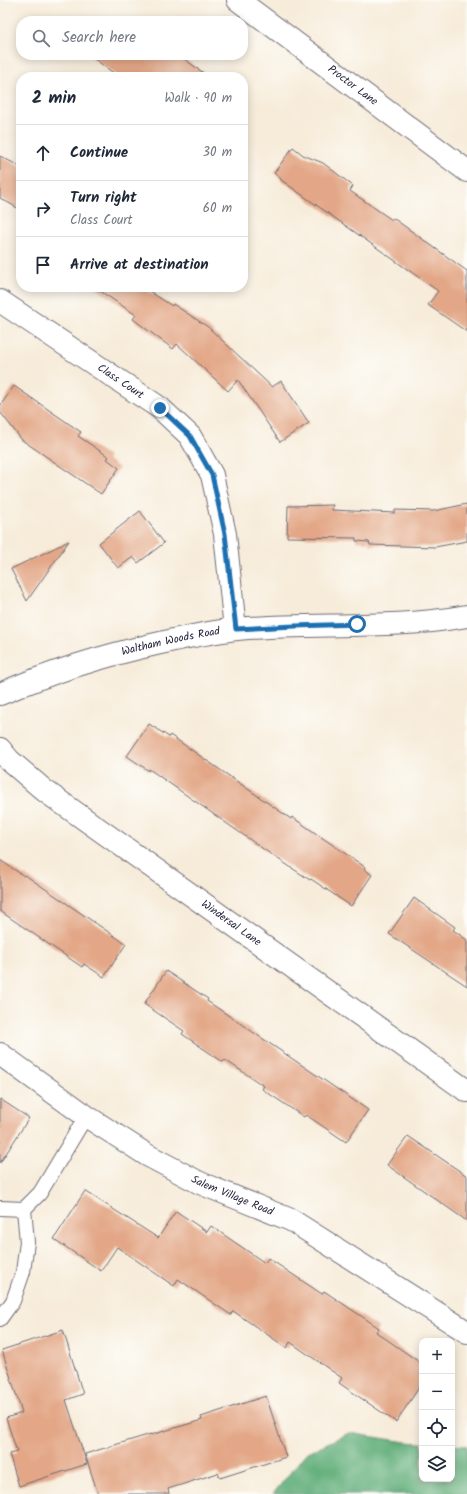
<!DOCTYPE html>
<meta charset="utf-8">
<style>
body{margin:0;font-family:Kalam,sans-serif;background:#f6f6f7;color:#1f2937}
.controls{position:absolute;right:12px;bottom:12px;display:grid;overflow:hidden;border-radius:8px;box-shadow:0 2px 10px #0003}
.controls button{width:36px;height:36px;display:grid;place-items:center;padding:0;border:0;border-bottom:1px solid #e0e1e3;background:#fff;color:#1f2937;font:20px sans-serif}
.stop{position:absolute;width:12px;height:12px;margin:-9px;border:3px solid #1f6fb2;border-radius:50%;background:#fff}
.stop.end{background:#1f6fb2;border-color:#fff;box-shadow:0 1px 4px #0008}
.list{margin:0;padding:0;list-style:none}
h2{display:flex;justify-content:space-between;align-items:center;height:52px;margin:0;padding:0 16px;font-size:17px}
h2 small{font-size:13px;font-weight:400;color:#747a83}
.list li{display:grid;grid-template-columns:26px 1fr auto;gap:12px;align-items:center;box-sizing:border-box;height:56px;padding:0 16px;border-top:1px solid #e0e1e3}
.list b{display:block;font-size:15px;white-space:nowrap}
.list p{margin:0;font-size:13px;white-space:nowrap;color:#747a83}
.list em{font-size:13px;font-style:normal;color:#747a83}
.icon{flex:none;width:22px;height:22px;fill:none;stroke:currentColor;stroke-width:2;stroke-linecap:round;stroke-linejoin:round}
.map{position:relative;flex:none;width:467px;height:1494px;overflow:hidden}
.search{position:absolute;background:#fff;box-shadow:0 2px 10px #0003;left:16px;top:16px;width:232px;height:44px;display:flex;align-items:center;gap:10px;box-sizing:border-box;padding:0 14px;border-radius:16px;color:#747a83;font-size:15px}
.panel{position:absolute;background:#fff;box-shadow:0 2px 10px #0003;left:16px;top:72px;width:232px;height:220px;border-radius:16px}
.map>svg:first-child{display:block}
.forest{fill:#60ae79;stroke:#41685a}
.building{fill:#e3a787}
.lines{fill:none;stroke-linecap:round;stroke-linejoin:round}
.service-casing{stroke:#6d6973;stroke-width:16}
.minor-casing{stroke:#6d6973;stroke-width:24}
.tertiary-casing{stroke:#6d6973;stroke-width:24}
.service{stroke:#fff;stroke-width:14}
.minor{stroke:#fff;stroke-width:22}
.tertiary{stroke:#fff;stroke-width:22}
.route{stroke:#1f6fb2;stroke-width:5}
.labels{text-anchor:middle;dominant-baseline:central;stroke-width:3.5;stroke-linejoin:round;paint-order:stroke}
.street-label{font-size:11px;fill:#22223b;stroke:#fdfcf7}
</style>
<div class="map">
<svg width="467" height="1494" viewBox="0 0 467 1494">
<rect width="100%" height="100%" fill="#fdfcf7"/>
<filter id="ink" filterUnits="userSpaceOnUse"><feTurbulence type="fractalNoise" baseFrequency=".025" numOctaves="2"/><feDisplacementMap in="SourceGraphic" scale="8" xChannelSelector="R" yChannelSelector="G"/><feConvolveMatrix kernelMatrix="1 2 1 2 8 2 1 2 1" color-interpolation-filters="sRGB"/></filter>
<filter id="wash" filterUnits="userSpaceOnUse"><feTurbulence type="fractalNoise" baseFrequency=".012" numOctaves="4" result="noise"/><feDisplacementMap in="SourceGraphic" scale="16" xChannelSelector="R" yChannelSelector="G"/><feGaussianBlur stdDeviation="0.9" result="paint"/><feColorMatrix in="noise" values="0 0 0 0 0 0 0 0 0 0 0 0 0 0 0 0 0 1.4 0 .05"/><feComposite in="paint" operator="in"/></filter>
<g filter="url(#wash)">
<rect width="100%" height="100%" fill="#f7ecda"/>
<path class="forest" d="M 349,1433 L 406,1442 L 422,1443 L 422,1479 L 452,1479 L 452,1445 L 467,1446 L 467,1494 L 273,1494 L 306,1453 Z"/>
<g id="blocks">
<path class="building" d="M 89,55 L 179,55 L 209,77 L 119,77 Z
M 293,147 L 303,155 L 323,163 L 353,186 L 350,191 L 392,220 L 393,218 L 467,271 L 467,332 L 428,305 L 438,291 L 281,180 L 281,179 L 274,173 Z
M 0,156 L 21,167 L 21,210 L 0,198 Z
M 94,287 L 143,287 L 172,306 L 173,304 L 208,327 L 272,387 L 281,381 L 309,423 L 280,442 L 238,380 L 228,391 L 177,344 L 173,349 L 133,319 L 136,315 Z
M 14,386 L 81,432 L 78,436 L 109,457 L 107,459 L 119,468 L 101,494 L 22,440 L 0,412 L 0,406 Z
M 467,504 L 467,541 L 435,547 L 370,545 L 369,542 L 356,541 L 356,538 L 287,537 L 288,506 L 333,505 L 332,510 L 395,513 L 395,510 L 434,511 Z
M 140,511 L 164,543 L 138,563 L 133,557 L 118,568 L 99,543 Z
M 69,541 L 27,601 L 11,569 Z
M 149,724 L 169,737 L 170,735 L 291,819 L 292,817 L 365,867 L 364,869 L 372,875 L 351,906 L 311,879 L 310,880 L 269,853 L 149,769 L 149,771 L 127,756 Z
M 0,860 L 24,876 L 25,875 L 126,944 L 104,977 L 84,964 L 82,967 L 0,911 Z
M 414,898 L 455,927 L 453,930 L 467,940 L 467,986 L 389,934 Z
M 166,971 L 208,999 L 207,1001 L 368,1110 L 346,1142 L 306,1115 L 304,1117 L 262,1089 L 264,1086 L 225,1060 L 223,1062 L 182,1034 L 184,1031 L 144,1004 Z
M 0,1099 L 29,1118 L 0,1163 Z
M 408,1136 L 467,1176 L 467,1221 L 387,1165 Z
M 85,1191 L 158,1238 L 176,1211 L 207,1232 L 211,1226 L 265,1263 L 268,1258 L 322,1294 L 324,1291 L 379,1328 L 376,1332 L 422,1364 L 422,1383 L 396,1422 L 339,1383 L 342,1378 L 290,1342 L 287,1348 L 233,1311 L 231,1315 L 178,1279 L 174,1286 L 117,1247 L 101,1271 L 54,1239 Z
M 63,1330 L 83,1394 L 66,1400 L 87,1464 L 19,1486 L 9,1454 L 17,1452 L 6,1418 L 22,1413 L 2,1350 Z
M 266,1396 L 286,1457 L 220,1478 L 218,1473 L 168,1489 L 169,1494 L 98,1494 L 85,1454 L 151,1434 L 151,1435 L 202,1420 L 201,1417 Z"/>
</g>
</g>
<g filter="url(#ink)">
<use href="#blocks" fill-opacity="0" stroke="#6d6973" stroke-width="1"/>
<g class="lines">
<defs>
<path id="service" d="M 0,1208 L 24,1209 L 40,1193 L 86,1116
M 0,1319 L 13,1301 L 23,1272 L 27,1242 L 24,1209"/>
<g id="minor">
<path id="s1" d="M 0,301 L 160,408 L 190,436 L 212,475 L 225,534 L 235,629"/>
<path id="s2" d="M 0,749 L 9,760 L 45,791 L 467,1091"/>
<path id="s3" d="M 0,1054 L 86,1116 L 147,1155 L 200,1183 L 291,1220 L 467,1332"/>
</g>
<g id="tertiary">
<path id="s4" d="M 238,0 L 467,171"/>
<path id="s5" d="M 0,694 C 51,672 102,656 156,644 C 182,638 210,632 237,629 C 313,622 391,630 467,616"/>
</g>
</defs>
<use href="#service" class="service-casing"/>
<use href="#minor" class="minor-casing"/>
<use href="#tertiary" class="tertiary-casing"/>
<use href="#service" class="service"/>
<use href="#minor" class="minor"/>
<use href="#tertiary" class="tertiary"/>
</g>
</g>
<g class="lines" filter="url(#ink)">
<path class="route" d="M 160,408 L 190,436 L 212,475 L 225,534 L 236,629 L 295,626 L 357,624"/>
</g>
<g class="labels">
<g class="street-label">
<text stroke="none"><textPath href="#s4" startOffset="143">Proctor Lane</textPath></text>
<text stroke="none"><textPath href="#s1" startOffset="145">Class Court</textPath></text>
<text stroke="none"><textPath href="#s5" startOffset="179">Waltham Woods Road</textPath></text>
<text stroke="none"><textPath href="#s2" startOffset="290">Windersal Lane</textPath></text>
<text stroke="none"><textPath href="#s3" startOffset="273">Salem Village Road</textPath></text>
</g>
</g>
</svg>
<div class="controls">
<button>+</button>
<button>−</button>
<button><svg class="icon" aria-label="locate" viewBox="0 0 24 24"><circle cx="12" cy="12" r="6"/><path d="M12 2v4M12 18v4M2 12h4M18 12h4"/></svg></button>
<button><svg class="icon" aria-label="layers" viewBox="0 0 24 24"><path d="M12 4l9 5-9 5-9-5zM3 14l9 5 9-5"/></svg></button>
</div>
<div class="stop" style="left:357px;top:624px"></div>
<div class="stop end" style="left:160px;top:408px"></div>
<div class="search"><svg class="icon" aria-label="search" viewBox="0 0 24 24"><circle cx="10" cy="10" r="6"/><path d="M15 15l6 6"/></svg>Search here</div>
<section class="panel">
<h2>2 min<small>Walk · 90 m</small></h2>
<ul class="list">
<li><svg class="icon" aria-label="ahead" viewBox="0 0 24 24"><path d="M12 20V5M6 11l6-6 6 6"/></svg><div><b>Continue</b></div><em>30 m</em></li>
<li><svg class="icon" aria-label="right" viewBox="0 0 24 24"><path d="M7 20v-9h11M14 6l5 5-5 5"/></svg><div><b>Turn right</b><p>Class Court</p></div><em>60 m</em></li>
<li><svg class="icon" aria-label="arrive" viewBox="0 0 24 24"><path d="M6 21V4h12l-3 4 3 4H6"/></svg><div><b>Arrive at destination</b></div></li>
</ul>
</section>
</div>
